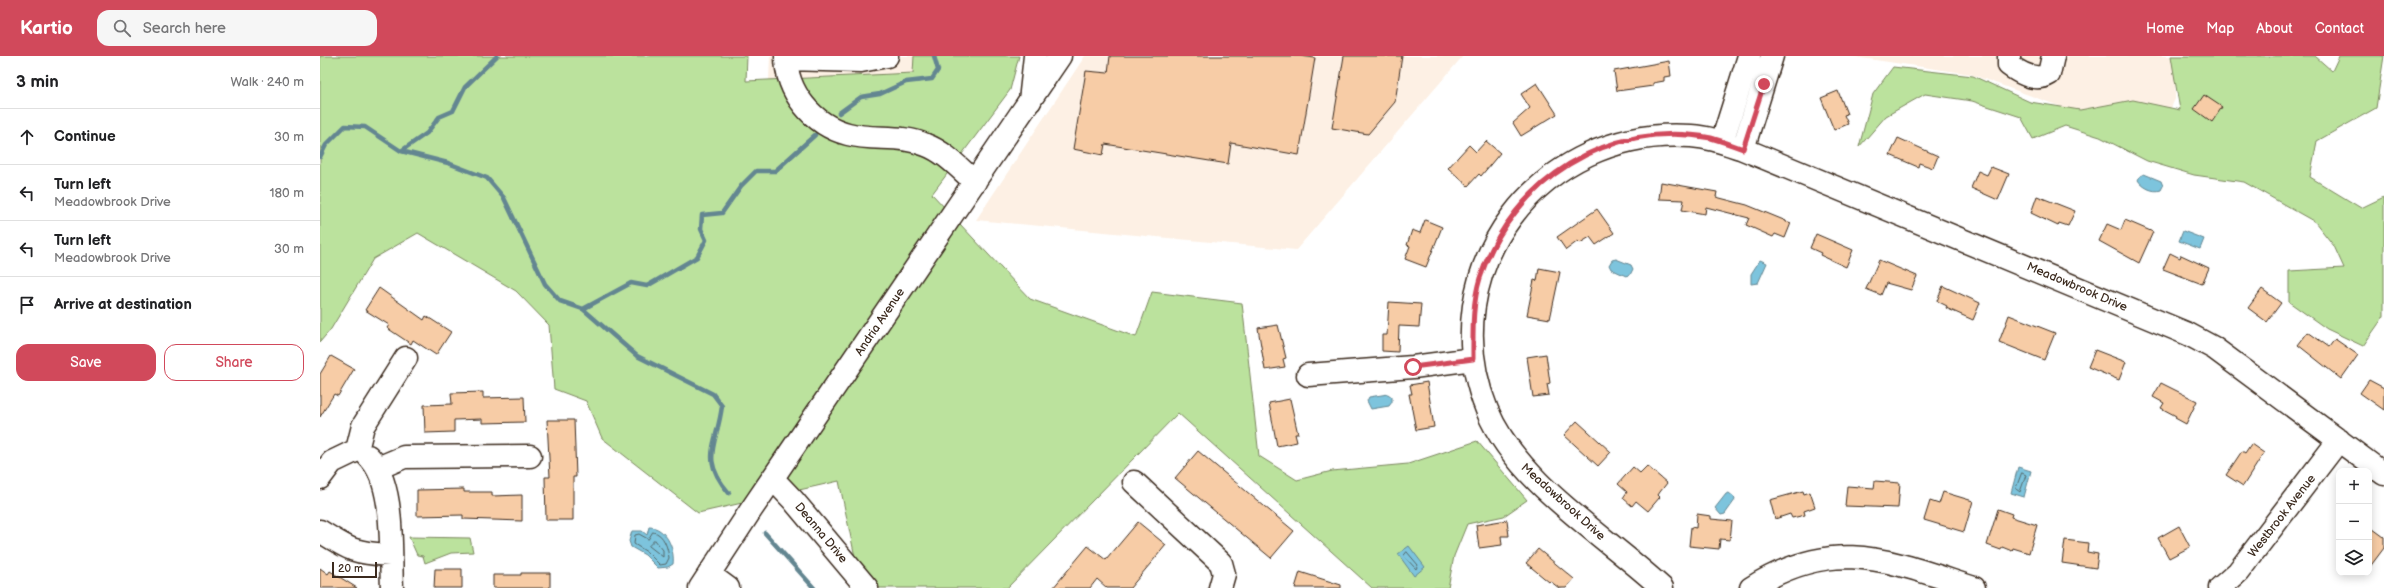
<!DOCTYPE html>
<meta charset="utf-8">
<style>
body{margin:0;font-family:"Balsamiq Sans",sans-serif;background:#f6f6f6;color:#202124}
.controls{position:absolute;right:12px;bottom:12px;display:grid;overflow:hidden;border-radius:8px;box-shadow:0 2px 10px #0003}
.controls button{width:36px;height:36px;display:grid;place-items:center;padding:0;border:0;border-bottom:1px solid #e0e0e0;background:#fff;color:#202124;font:20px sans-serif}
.scale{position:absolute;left:12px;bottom:10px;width:45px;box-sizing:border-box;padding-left:4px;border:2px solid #3b2a1e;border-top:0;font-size:11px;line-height:14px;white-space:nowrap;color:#3b2a1e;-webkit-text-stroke:3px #fff;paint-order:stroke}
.stop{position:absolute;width:12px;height:12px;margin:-9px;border:3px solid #d1495b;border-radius:50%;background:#fff}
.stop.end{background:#d1495b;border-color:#fff;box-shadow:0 1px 4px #0008}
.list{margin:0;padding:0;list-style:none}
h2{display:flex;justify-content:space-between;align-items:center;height:52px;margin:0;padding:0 16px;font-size:17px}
h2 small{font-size:13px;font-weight:400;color:#757577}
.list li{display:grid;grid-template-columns:26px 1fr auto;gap:12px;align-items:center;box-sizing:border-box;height:56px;padding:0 16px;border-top:1px solid #e0e0e0}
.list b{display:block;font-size:15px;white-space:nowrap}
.list p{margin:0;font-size:13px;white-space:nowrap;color:#757577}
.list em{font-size:13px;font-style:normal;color:#757577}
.actions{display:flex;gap:8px;padding:12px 16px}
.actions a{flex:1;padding:9px 0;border:1px solid #d1495b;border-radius:12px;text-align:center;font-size:14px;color:#d1495b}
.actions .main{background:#d1495b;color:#fff}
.icon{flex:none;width:22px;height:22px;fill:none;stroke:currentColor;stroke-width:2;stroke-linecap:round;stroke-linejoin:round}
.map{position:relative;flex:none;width:2064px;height:532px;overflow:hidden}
header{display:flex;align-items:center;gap:24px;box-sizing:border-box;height:56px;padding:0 20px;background:#d1495b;color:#fff}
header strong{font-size:19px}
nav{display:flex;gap:22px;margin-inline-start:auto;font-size:14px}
.search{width:280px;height:36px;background:#f6f6f6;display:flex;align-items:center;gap:10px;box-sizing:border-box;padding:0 14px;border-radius:12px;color:#757577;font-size:15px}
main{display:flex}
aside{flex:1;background:#fff}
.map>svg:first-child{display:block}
.built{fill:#fdf0e4}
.green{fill:#bbe29d;stroke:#7b865e}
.water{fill:#7dc4dd;stroke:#638691}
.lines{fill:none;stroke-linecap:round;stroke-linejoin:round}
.shore{stroke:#55686a;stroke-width:1}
.stream{stroke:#638691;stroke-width:4.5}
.building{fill:#f7cca6;stroke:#3b2a1e}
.minor-casing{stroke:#3b2a1e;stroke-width:25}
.major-casing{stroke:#3b2a1e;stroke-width:25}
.minor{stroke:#fff;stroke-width:22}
.major{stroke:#fff;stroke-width:22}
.route{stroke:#d1495b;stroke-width:5}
.labels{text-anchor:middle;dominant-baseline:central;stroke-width:3;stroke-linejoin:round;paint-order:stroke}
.street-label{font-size:12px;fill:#3b2a1e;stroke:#fff}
</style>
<header>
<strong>Kartio</strong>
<div class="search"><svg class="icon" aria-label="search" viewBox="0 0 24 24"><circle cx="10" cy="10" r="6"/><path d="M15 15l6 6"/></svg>Search here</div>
<nav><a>Home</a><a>Map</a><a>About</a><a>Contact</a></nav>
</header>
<main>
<aside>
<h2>3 min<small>Walk · 240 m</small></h2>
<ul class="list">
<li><svg class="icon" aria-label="ahead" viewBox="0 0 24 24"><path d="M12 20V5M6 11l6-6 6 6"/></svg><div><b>Continue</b></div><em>30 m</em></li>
<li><svg class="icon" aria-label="left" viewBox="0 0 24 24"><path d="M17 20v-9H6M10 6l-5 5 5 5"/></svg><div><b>Turn left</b><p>Meadowbrook Drive</p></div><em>180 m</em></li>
<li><svg class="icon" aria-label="left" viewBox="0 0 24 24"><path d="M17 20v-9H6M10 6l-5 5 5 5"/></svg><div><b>Turn left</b><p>Meadowbrook Drive</p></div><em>30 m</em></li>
<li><svg class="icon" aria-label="arrive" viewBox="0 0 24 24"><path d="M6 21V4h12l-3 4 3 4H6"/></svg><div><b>Arrive at destination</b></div></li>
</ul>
<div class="actions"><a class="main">Save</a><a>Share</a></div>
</aside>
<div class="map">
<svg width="2064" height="532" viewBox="0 0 2064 532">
<rect width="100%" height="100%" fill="#fff"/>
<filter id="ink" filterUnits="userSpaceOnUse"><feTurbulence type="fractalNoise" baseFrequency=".025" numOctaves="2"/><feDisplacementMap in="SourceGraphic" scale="8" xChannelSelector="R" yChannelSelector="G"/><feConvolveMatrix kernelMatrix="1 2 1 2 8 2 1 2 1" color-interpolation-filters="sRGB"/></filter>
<g filter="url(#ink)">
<path class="built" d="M 450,0 L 594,0 L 593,17 L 449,24 Z
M 765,0 L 1143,0 L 976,194 L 656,164 Z
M 1528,0 L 1856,0 L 1855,43 L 1836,85 L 1650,18 Z"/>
<path class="green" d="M 0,0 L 427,0 L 426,25 L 593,17 L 594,0 L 699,0 L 690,34 L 612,138 L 710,243 L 816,281 L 832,236 L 922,247 L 939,400 L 977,424 L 1012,415 L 1088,408 L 1157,385 L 1207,444 L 1184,460 L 1147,468 L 1134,500 L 1128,532 L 1052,532 L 858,357 L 687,532 L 550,532 L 539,520 L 519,425 L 378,457 L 282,382 L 266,345 L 234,333 L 229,269 L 196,235 L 98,177 L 53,203 L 11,273 L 0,286 Z
M 1851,0 L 1995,0 L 2012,15 L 2019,0 L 2064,0 L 2056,52 L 1997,85 L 1990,121 L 2041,152 L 2064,141 L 2064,260 L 2043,290 L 2007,273 L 1969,246 L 1969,215 L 2024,212 L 2014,190 L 1995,166 L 1924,126 L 1874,119 L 1827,105 L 1780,81 L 1745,70 L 1713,83 L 1701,61 L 1652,45 L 1605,38 L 1566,60 L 1539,91 L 1553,38 L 1573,11 L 1653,20 L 1710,46 L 1760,54 L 1813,44 L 1860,54 Z
M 89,481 L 150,482 L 153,496 L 131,497 L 105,507 L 103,500 L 97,499 Z"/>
<path class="water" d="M 1824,118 L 1841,125 L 1843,130 L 1841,134 C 1833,137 1822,131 1818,124 L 1820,120 Z
M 1863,175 L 1884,183 L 1880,193 L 1859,185 Z
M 1296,203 L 1311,209 L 1313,213 L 1310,219 L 1306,220 L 1291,213 L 1289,209 L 1292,204 Z
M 1440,204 L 1447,207 L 1438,227 L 1431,228 L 1431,218 Z
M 1068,338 L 1072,341 L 1072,346 L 1069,350 L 1051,353 L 1047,345 L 1049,341 Z
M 1698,411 L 1711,415 L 1704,441 L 1691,437 Z
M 1409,437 L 1414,441 L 1415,444 L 1405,458 L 1401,459 L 1395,452 L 1406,438 Z
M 329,471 C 346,471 355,493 353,508 L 348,511 L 338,512 L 325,499 L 311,491 L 309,485 L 312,475 L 322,475 L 327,479 Z
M 1089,490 L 1105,511 L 1094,520 L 1078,498 Z"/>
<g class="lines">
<path class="shore" d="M 1702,417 L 1706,419 L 1700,436 L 1696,433 Z
M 333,476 C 344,477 348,493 349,502 L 346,508 L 340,509 L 327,496 L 314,488 L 315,479 L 319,478 L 328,483 Z
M 335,484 L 343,494 L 343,501 L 329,490 Z
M 1087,496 L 1098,509 L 1096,513 L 1084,500 Z"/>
<path class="stream" d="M 519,57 L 541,41 L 560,38 L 586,26 L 612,23 L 618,14 L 614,0
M 81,95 L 107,77 L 119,61 L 133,55 L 145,31 L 177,0
M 0,101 L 6,89 L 25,70 L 45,71 L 81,95 L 128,107 L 167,122 L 184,142 L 225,228 L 240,245 L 263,253 L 317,300 L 393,338 L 402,350 C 397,390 379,402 409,437
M 263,253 L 311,227 L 327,230 L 377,201 L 386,184 L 381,173 L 382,159 L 402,157 L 421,130 L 436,115 L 455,115 L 495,79
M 445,477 L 494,532"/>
</g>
<path class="building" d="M 790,0 L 980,0 L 995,2 L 979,99 L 911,87 L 908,108 L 785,88 L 783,99 L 753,93 L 766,15 L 788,17 Z
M 1024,0 L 1082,0 L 1075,46 L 1048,78 L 1012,72 Z
M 1349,5 L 1351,20 L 1344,21 L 1344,25 L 1333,27 L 1333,30 L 1297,35 L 1294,15 Z
M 1217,27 L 1237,58 L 1201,80 L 1193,67 L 1210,52 L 1201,38 Z
M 1518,35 L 1527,58 L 1524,59 L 1528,68 L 1514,74 L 1501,42 Z
M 1884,39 L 1902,51 L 1892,66 L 1874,53 Z
M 1578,82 L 1618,100 L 1613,112 L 1599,107 L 1598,111 L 1570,99 Z
M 1166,85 L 1180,97 L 1161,120 L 1159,118 L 1148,130 L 1128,112 L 1149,89 L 1156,96 Z
M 1671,111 L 1689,118 L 1678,144 L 1651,132 L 1658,115 L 1667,119 Z
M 1341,126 L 1397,136 L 1396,141 L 1427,149 L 1471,167 L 1465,182 L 1455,178 L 1453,181 L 1426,169 L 1429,162 L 1386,151 L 1385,158 L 1362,154 L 1364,144 L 1339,143 Z
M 1717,140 L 1755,155 L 1748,170 L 1739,167 L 1738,170 L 1711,157 Z
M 1277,153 L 1294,177 L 1276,189 L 1270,181 L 1260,187 L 1258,185 L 1246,194 L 1237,181 Z
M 1105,164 L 1122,171 L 1106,211 L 1085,203 L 1090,190 L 1087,189 L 1092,174 L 1100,177 Z
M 1805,164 L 1833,176 L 1819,207 L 1779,185 L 1787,168 L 1801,174 Z
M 1496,178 L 1533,194 L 1526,211 L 1500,199 L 1501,197 L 1490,192 Z
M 1850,197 L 1860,202 L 1861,199 L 1889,212 L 1882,228 L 1843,213 Z
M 1559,204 L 1597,220 L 1591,234 L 1566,227 L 1561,239 L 1546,233 Z
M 1219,212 L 1240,216 L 1230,263 L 1207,259 L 1214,224 L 1217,225 Z
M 1623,230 L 1660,247 L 1653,264 L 1626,252 L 1627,250 L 1617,245 Z
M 59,232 L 104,264 L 106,260 L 131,276 L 116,299 L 93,284 L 91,288 L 67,272 L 69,269 L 45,254 Z
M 1942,233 L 1961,247 L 1947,266 L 1928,252 Z
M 1069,246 L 1101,248 L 1099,271 L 1079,270 L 1078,296 L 1062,295 L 1062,279 L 1067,279 Z
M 1689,259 L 1735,277 L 1724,304 L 1679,286 Z
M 958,269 L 966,302 L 963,303 L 965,311 L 945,314 L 938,272 Z
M 1988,276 L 2009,291 L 2015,283 L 2038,299 L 2021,323 L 1978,289 Z
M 1775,294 L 1806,306 L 1799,324 L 1768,311 Z
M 1226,298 L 1230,327 L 1227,328 L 1229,339 L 1213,341 L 1207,301 Z
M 11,300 L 34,313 L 18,340 L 14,338 L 0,361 L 0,318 Z
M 2049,324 L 2064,332 L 2064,354 L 2040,337 Z
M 1107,326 L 1114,371 L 1096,374 L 1089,338 L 1092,338 L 1090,329 Z
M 1841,327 L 1877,345 L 1866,368 L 1855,362 L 1856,360 L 1841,352 L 1844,347 L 1833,341 Z
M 163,336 L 163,342 L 204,341 L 205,366 L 162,367 L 162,363 L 134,364 L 134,376 L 105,377 L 104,349 L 132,348 L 131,337 Z
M 970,343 L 978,378 L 975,378 L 977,386 L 957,390 L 949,347 Z
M 227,364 L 254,364 L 256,421 L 253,421 L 253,464 L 226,464 L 225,421 L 230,421 Z
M 1257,365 L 1291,396 L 1278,410 L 1244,379 Z
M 1931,388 L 1944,397 L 1923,430 L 1906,419 L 1922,395 L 1925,397 Z
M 878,395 L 974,475 L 951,502 L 855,422 Z
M 1327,410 L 1347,427 L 1340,436 L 1338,439 L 1340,441 L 1328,455 L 1316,445 L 1312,450 L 1303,442 L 1307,436 L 1298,428 L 1313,411 L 1320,417 Z
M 1555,425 L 1580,427 L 1578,452 L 1525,450 L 1527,430 L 1554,432 Z
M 144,433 L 144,436 L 172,436 L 172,440 L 202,439 L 202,465 L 143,463 L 143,459 L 97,460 L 97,434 Z
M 1483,435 L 1484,438 L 1490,436 L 1495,451 L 1484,455 L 1485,459 L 1472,462 L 1470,458 L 1455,463 L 1450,444 Z
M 1623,436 L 1653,445 L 1644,476 L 1604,464 L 1610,445 L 1619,448 Z
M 1678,453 L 1692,458 L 1691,461 L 1717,469 L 1709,497 L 1693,492 L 1692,495 L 1682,491 L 1681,494 L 1667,489 Z
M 1377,458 L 1391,460 L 1391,463 L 1412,465 L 1410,484 L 1400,483 L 1399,493 L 1369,490 L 1371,471 L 1376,472 Z
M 1187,464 L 1189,480 L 1181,480 L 1182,489 L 1159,492 L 1156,469 Z
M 818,466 L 846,489 L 810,532 L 787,532 L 777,523 L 770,532 L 733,532 L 768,490 L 786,504 Z
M 1859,470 L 1870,491 L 1849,502 L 1838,482 Z
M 2049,470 L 2064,481 L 2064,492 L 2049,512 Z
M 1745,484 L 1768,487 L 1767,496 L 1778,498 L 1776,512 L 1742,507 Z
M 1218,493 L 1254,523 L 1246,532 L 1239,532 L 1230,525 L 1229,526 L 1206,507 Z
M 0,512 L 8,518 L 10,515 L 37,532 L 0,532 Z
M 115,513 L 142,513 L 142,532 L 114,532 Z
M 980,516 L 1021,529 L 1021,532 L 975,532 Z
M 201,517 L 230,517 L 230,532 L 173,532 L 173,519 L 201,519 Z"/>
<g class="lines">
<defs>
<path id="minor" d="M 466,0 C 466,36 493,69 528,78 C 554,85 581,78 606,89 C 625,96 640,113 655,126
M 1689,0 L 1689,9 C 1701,18 1716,26 1729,18 L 1733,0
M 466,3 L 541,5 L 567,0
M 1402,86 L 1429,0
M 1423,93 L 1452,0
M 988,319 L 1093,311 L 1153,303
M 48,400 C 76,427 70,495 72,532
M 58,412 L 84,401 L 210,400
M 0,422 L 12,406 L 37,394 L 43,370 L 86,302
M 453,423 L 473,444 L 547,532
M 814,426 L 901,507 L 904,518 L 900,532
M 0,475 C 30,494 34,497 70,499
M 389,518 L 408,532
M 380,532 L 431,454 L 740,0
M 1342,532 C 1285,479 1197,427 1167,354 C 1110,214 1222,69 1371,80 C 1389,81 1405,87 1423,93 L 1868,278 L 1894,292 L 2064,418
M 1431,532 C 1515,479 1569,505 1654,532
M 1900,532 L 1918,516 L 2019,384"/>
<path id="major" d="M 710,45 L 715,0"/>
</defs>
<use href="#minor" class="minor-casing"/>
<use href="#major" class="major-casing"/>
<use href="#minor" class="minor"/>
<use href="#major" class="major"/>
</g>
</g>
<g class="lines" filter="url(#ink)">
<path class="route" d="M 1093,311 L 1153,303 C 1153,275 1152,248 1160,222 C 1192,125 1289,62 1391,82 C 1402,85 1412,89 1423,93 L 1444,28"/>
</g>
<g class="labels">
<g class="street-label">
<text transform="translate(1757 231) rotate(23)">Meadowbrook Drive</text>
<text transform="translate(560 266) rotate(-56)">Andria Avenue</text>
<text transform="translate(1243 446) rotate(42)">Meadowbrook Drive</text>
<text transform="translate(1962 460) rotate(-52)">Westbrook Avenue</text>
<text transform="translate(501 477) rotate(50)">Deanna Drive</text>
</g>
</g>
</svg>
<div class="controls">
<button>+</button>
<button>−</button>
<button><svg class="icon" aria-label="layers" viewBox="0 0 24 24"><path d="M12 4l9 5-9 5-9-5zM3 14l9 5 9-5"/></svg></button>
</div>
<div class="scale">20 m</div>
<div class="stop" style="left:1093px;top:311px"></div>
<div class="stop end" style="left:1444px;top:28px"></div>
</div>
</main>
